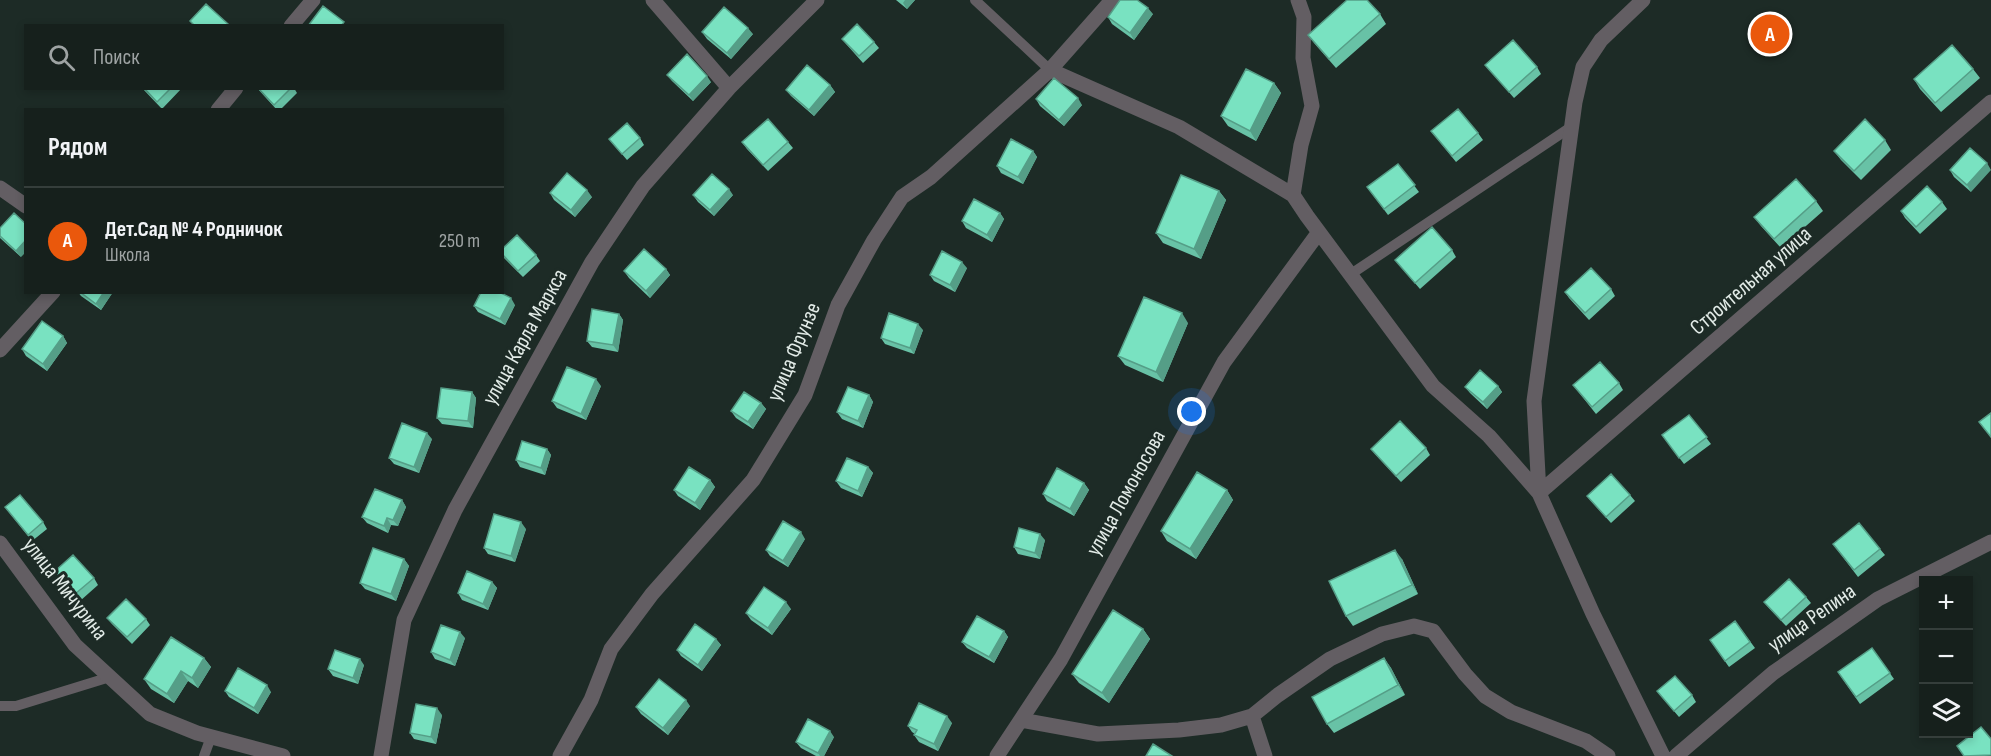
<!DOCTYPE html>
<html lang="ru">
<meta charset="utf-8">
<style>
body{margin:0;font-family:"Sofia Sans Condensed",sans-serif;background:#1f2825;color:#f1f3f6}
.controls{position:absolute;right:18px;bottom:18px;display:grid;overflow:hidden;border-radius:0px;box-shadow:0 3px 9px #0003}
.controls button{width:54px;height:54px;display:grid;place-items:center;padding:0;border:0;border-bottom:2px solid #353e3b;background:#16201c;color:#f1f3f6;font:30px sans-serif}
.you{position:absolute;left:1192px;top:412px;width:21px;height:21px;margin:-15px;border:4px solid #fff;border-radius:50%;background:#1a73e8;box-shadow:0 0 0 9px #1a73e833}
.badge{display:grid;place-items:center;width:39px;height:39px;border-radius:50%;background:#ea580c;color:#fff;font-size:20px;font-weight:700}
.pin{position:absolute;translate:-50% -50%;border:3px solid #fff;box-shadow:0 2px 6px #0006}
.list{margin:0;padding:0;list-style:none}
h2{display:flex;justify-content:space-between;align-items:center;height:78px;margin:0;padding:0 24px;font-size:26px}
h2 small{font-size:20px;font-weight:400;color:#9ea3a3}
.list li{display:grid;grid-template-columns:39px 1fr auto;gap:18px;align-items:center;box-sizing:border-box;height:108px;padding:0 24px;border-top:2px solid #353e3b}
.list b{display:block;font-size:22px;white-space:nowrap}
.list p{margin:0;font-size:20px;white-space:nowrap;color:#9ea3a3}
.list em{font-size:20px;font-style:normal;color:#9ea3a3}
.icon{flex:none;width:33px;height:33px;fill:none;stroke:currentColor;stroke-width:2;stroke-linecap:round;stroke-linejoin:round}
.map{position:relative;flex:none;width:1991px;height:756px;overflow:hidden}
.search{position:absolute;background:#16201c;box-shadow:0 3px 9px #0003;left:24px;top:24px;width:480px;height:66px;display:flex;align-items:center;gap:15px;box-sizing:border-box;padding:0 21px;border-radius:0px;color:#9ea3a3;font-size:22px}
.panel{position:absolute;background:#16201c;box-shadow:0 3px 9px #0003;left:24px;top:108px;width:480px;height:186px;border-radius:0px}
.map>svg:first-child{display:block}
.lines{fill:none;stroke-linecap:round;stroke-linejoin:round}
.lane{stroke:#635e63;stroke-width:10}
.street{stroke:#635e63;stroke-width:15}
.wall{fill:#68c2a6}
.shaded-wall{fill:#559e87}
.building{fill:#79e2c1;stroke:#559e87;stroke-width:1.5}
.labels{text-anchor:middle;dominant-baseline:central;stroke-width:6;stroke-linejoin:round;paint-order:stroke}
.street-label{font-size:22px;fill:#e2ebe7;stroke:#1d2b26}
</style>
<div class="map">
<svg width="1991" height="756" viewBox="0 0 1991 756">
<rect width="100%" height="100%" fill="#1d2b26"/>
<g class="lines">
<path class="lane" d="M 975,0 L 1050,70
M 1351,274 L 1571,127
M 0,706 L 16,706 L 110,677
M 204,756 L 211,737"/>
<path class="street" d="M 653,0 L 729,88
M 1298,0 L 1304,17 L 1303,58 L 1312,106 L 1301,145 L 1293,195 L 1307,216 L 1433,386 L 1489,436 L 1539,493 L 1991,102
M 1643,0 L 1601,40 L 1583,67 L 1575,102 L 1534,401 L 1539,493 L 1593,614 L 1663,756
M 291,26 L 313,0
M 1050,70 L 1179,127 L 1293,195
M 218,110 L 236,88
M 0,188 L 26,206
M 0,350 L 53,292
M 0,543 L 75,645 L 150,714 L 197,733 L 283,756
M 1252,716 L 1265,756
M 1021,720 L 1098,734 L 1179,730 L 1221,725 L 1252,716 L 1278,695 L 1330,659 L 1382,634 L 1414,626 L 1433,631 L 1465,674 L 1485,696 L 1511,712 L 1586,741 L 1608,756
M 381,756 L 404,620 L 455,510 L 592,262 L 643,186 L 729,88 L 817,0
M 560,756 L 591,700 L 611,649 L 652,594 L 753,480 L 805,395 L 838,305 L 874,240 L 902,197 L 931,177 L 1050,70 L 1112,0
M 997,756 L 1061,659 L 1224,362 L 1319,232
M 1676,756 L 1773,673 L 1878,599 L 1991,542"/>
</g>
<path class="wall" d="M 896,0 L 915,0 L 907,9 Z
M 1153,14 L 1134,40 L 1112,24 L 1108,17 Z
M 1380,14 L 1386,24 L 1336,68 L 1315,44 L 1308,35 Z
M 702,32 L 753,34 L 731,59 L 707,39 Z
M 842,39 L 874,42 L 879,48 L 863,63 L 847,45 Z
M 1485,65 L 1537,67 L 1541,74 L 1514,98 Z
M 1973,69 L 1980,78 L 1941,112 L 1920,89 L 1914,79 Z
M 667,75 L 711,82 L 693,101 L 672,81 Z
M 1274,83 L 1281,93 L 1256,141 L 1228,126 L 1221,116 Z
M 830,85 L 835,92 L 814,116 L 791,96 L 786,90 Z
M 142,88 L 182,88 L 162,109 Z
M 257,88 L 294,88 L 297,93 L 280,110 L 277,110 Z
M 1036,99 L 1082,105 L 1064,126 L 1040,106 Z
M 1431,131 L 1478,133 L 1483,140 L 1456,162 Z
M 640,138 L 644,145 L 627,160 L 609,139 Z
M 1885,140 L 1891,150 L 1861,180 L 1841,160 L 1834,151 Z
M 742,142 L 788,142 L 793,148 L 768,171 L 747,149 Z
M 1970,148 L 1971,192 L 1954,177 L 1950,170 Z
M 1033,151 L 1037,157 L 1023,184 L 1001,173 L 997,166 Z
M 1398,164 L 1419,192 L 1388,215 L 1367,187 Z
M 1219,191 L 1226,200 L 1201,259 L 1163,243 L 1156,233 Z
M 550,193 L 592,197 L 575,217 L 554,200 Z
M 693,195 L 733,195 L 714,216 L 698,202 Z
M 1816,201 L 1823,211 L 1781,248 L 1761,226 L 1754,217 Z
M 1942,202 L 1947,209 L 1920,234 L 1905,218 L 1901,211 Z
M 14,213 L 21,257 L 0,238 L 0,228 Z
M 1000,213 L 1004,219 L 992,242 L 966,228 L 962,221 Z
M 502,249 L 536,255 L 540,261 L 523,277 L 504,258 L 502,255 Z
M 1452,250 L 1456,257 L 1420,289 L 1395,260 Z
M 967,268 L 955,292 L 934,281 L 930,275 Z
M 666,269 L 670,275 L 650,298 L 629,278 L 624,271 Z
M 1611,289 L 1615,296 L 1589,320 L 1569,298 L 1565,292 Z
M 78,292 L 113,292 L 101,310 L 81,296 Z
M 515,305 L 505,325 L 478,312 L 474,306 Z
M 619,314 L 623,320 L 618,352 L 592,347 L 587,341 Z
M 1188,323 L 1163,382 L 1125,365 L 1118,356 Z
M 923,330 L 914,354 L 885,344 L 881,338 Z
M 63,336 L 67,343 L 47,371 L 26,356 L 22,349 Z
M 1619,383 L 1623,390 L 1596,414 L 1573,385 Z
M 601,386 L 586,420 L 557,408 L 552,401 Z
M 1498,386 L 1502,392 L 1487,409 L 1470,393 L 1465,387 Z
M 472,392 L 476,398 L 473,428 L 442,424 L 437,418 Z
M 869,395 L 873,402 L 863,428 L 842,419 L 837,412 Z
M 761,403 L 766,409 L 753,429 L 736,418 L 731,411 Z
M 1689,415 L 1711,444 L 1684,464 L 1662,435 Z
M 432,439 L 419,473 L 394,464 L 389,458 Z
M 1426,448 L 1430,455 L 1401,482 L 1376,455 L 1371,449 Z
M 547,449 L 551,455 L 545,475 L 520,467 L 516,460 Z
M 868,467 L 873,473 L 862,497 L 841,488 L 836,481 Z
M 710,480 L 715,487 L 700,510 L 678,496 L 674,490 Z
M 1084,483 L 1089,490 L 1074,516 L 1047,501 L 1043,494 Z
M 1227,490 L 1233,500 L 1196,559 L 1167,541 L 1161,531 Z
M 1630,495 L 1635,501 L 1611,523 L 1592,502 L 1587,496 Z
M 402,500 L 406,507 L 398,526 L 391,525 L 388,533 L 367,523 L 362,517 Z
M 5,507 L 43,522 L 47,529 L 32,541 Z
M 526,529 L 515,562 L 488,554 L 484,548 Z
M 805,539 L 788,567 L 770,556 L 766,550 Z
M 1045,540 L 1040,559 L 1018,554 L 1014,547 Z
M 1833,544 L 1880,549 L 1885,555 L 1858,577 Z
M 404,559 L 409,566 L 396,601 L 365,589 L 360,583 Z
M 1402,559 L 1418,594 L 1353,626 L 1346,616 Z
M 55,571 L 94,578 L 98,585 L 80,601 Z
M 492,582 L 497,588 L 488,610 L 462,600 L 458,593 Z
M 1806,597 L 1811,603 L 1786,626 L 1769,608 L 1764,602 Z
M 791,609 L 772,635 L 751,620 L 746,613 Z
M 107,618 L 146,619 L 150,625 L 132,644 L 112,624 Z
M 1735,621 L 1755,648 L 1729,667 L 1710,640 Z
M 1143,629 L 1150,639 L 1109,703 L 1079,683 L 1072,674 Z
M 1004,631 L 1008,637 L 994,663 L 967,648 L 962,642 Z
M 465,638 L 455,666 L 435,659 L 431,652 Z
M 716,639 L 721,645 L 702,671 L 681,656 L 677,650 Z
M 1872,648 L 1894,679 L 1860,704 L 1838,672 Z
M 204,658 L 211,667 L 198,688 L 188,681 L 174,703 L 151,689 L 144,679 Z
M 1384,658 L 1391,668 L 1405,695 L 1334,733 L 1327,724 Z
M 364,665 L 358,684 L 333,676 L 328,669 Z
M 225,691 L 271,692 L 258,714 L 229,697 Z
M 1657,691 L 1692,695 L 1696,702 L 1679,717 Z
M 690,706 L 668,735 L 641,714 L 636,707 Z
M 442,715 L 436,744 L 414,739 L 410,733 Z
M 952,723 L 938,751 L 919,742 L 914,735 L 915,734 L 912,732 L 908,726 Z
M 834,737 L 824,756 L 816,756 L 801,748 L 796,742 Z"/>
<path class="shaded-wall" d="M 905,0 L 915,0 L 907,9 L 903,3 Z
M 1148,8 L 1153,14 L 1134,40 L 1130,33 Z
M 748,28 L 753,34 L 731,59 L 727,53 Z
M 707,76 L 711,82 L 693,101 L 689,95 Z
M 1274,83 L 1281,93 L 1256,141 L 1250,131 Z
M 830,85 L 835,92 L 814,116 L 809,110 Z
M 1078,98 L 1082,105 L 1064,126 L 1059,120 Z
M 1033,151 L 1037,157 L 1023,184 L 1018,177 Z
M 1987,163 L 1991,170 L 1971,192 L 1967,185 Z
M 729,189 L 733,195 L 714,216 L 710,210 Z
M 587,190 L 592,197 L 575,217 L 571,210 Z
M 1219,191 L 1226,200 L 1201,259 L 1194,249 Z
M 1000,213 L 1004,219 L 992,242 L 987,235 Z
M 26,240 L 26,252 L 21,257 L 16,251 Z
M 962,262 L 967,268 L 955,292 L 950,285 Z
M 666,269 L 670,275 L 650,298 L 646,291 Z
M 104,292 L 113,292 L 101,310 L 96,304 Z
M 511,298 L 515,305 L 505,325 L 500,319 Z
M 1182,313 L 1188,323 L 1163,382 L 1156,372 Z
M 619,314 L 623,320 L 618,352 L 613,345 Z
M 918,324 L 923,330 L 914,354 L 910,348 Z
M 63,336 L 67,343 L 47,371 L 43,364 Z
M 596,379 L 601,386 L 586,420 L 581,414 Z
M 1498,386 L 1502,392 L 1487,409 L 1483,402 Z
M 472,392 L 476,398 L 473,428 L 468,421 Z
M 869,395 L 873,402 L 863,428 L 858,421 Z
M 761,403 L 766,409 L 753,429 L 748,422 Z
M 427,433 L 432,439 L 419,473 L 414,467 Z
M 547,449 L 551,455 L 545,475 L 541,468 Z
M 868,467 L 873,473 L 862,497 L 858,491 Z
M 710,480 L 715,487 L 700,510 L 695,503 Z
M 1084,483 L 1089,490 L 1074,516 L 1070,509 Z
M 1227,490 L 1233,500 L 1196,559 L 1190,549 Z
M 402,500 L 406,507 L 398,526 L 393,520 Z
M 387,518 L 391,525 L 388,533 L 384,526 Z
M 521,522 L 526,529 L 515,562 L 511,556 Z
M 801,532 L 805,539 L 788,567 L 783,561 Z
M 1040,534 L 1045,540 L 1040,559 L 1035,553 Z
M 1395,550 L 1402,559 L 1418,594 L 1412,585 Z
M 404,559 L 409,566 L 396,601 L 391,594 Z
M 492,582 L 497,588 L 488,610 L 483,604 Z
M 786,602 L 791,609 L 772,635 L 768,628 Z
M 1143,629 L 1150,639 L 1109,703 L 1102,693 Z
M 1004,631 L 1008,637 L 994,663 L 989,657 Z
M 460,632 L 465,638 L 455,666 L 450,660 Z
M 716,639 L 721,645 L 702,671 L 698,665 Z
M 204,658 L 211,667 L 198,688 L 192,678 Z
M 1384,658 L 1391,668 L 1405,695 L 1398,685 Z
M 360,659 L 364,665 L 358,684 L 353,678 Z
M 181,671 L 188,681 L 174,703 L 167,694 Z
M 267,685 L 271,692 L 258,714 L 254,708 Z
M 686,700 L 690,706 L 668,735 L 663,728 Z
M 437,708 L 442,715 L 436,744 L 431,737 Z
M 947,716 L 952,723 L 938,751 L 934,744 Z
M 830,731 L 834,737 L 824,756 L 820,756 L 818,753 Z"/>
<path class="building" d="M 1120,0 L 1137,0 L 1148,8 L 1130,33 L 1108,17 Z
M 1347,0 L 1367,0 L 1380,14 L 1329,59 L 1308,35 Z
M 206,4 L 228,24 L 226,26 L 195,26 L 190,21 Z
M 323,6 L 344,22 L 341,26 L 308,26 Z
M 724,7 L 748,28 L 727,53 L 702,32 Z
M 857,24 L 874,42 L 859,56 L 842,39 Z
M 1513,40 L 1537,67 L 1509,92 L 1485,65 Z
M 1952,45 L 1973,69 L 1935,103 L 1914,79 Z
M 687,54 L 707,76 L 689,95 L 667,75 Z
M 807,65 L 830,85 L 809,110 L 786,90 Z
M 1246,69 L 1274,83 L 1250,131 L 1221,116 Z
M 1054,78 L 1078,98 L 1059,120 L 1036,99 Z
M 144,88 L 171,88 L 157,102 Z
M 258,88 L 291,88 L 274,105 Z
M 1458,109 L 1478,133 L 1452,156 L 1431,131 Z
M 768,119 L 788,142 L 763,165 L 742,142 Z
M 1865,119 L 1885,140 L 1854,171 L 1834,151 Z
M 627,123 L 640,138 L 622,154 L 609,139 Z
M 1011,139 L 1033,151 L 1018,177 L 997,166 Z
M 1970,148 L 1987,163 L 1967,185 L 1950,170 Z
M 1398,164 L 1415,185 L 1384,209 L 1367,187 Z
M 567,173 L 587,190 L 571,210 L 550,193 Z
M 712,174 L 729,189 L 710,210 L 693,195 Z
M 1181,175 L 1219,191 L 1194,249 L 1156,233 Z
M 1796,179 L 1816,201 L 1774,239 L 1754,217 Z
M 1927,186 L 1942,202 L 1916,227 L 1901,211 Z
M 974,199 L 1000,213 L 987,235 L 962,221 Z
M 14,213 L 26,224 L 26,240 L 16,251 L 0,236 L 0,228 Z
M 1432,227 L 1452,250 L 1415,283 L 1395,260 Z
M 517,235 L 536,255 L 518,271 L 502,254 L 502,249 Z
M 644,249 L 666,269 L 646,291 L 624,271 Z
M 942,251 L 962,262 L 950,285 L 930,275 Z
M 1591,268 L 1611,289 L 1585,313 L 1565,292 Z
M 80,292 L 104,292 L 96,304 Z
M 481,292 L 499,292 L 511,298 L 500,319 L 474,306 Z
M 1144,297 L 1182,313 L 1156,372 L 1118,356 Z
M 592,309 L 619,314 L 613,345 L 587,341 Z
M 889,313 L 918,324 L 910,348 L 881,338 Z
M 42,321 L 63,336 L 43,364 L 22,349 Z
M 1600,362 L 1619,383 L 1592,407 L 1573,385 Z
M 567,367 L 596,379 L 581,414 L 552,401 Z
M 1480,370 L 1498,386 L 1483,402 L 1465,387 Z
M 848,387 L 869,395 L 858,421 L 837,412 Z
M 441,388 L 472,392 L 468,421 L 437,418 Z
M 744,392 L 761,403 L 748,422 L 731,411 Z
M 1991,413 L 1991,437 L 1979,422 Z
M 1689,415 L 1707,437 L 1679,458 L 1662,435 Z
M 1400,421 L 1426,448 L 1396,476 L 1371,449 Z
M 402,423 L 427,433 L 414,467 L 389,458 Z
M 522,441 L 547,449 L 541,468 L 516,460 Z
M 847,458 L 868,467 L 858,491 L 836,481 Z
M 689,467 L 710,480 L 695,503 L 674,490 Z
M 1057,468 L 1084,483 L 1070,509 L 1043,494 Z
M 1197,472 L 1227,490 L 1190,549 L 1161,531 Z
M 1611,474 L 1630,495 L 1606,517 L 1587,496 Z
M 375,489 L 402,500 L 393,520 L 387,518 L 384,526 L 362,517 Z
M 20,495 L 43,522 L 28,535 L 5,507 Z
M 494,514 L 521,522 L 511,556 L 484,548 Z
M 783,521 L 801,532 L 783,561 L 766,550 Z
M 1859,523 L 1880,549 L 1854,570 L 1833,544 Z
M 1019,528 L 1040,534 L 1035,553 L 1014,547 Z
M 373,548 L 404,559 L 391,594 L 360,583 Z
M 1395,550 L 1412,585 L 1346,616 L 1329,581 Z
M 73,555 L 94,578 L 75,594 L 55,571 Z
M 467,571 L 492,582 L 483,604 L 458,593 Z
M 1789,579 L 1806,597 L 1781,620 L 1764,602 Z
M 764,587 L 786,602 L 768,628 L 746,613 Z
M 126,599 L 146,619 L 127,637 L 107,618 Z
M 1113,610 L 1143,629 L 1102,693 L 1072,674 Z
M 977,616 L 1004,631 L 989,657 L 962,642 Z
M 1735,621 L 1750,642 L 1725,661 L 1710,640 Z
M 695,624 L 716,639 L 698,665 L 677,650 Z
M 441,625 L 460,632 L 450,660 L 431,652 Z
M 171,637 L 204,658 L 192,678 L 181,671 L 167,694 L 144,679 Z
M 1872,648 L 1890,673 L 1856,697 L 1838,672 Z
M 335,650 L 360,659 L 353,678 L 328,669 Z
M 1384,658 L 1398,685 L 1327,724 L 1312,697 Z
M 238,668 L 267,685 L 254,708 L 225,691 Z
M 1675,676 L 1692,695 L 1674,711 L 1657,691 Z
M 659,679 L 686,700 L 663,728 L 636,707 Z
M 919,703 L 947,716 L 934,744 L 914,735 L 917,730 L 908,726 Z
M 416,704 L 437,708 L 431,737 L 410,733 Z
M 808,719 L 830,731 L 818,753 L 796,742 Z
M 1981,727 L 1991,739 L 1991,755 L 1964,756 L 1957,746 Z
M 1153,744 L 1172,756 L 1146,756 Z"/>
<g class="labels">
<g class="street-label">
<text transform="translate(1751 281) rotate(-41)">Строительная улица</text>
<text transform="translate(525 337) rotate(-61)">улица Карла Маркса</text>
<text transform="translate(794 352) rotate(-67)">улица Фрунзе</text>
<text transform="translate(1126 493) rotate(-61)">улица Ломоносова</text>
<text transform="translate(65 589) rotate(52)">улица Мичурина</text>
<text transform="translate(1812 618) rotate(-35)">улица Репина</text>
</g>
</g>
</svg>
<div class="controls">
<button>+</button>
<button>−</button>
<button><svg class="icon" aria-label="layers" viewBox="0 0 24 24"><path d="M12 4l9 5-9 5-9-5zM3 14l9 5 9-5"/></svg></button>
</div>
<div class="you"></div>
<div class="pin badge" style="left:1770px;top:34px">A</div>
<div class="search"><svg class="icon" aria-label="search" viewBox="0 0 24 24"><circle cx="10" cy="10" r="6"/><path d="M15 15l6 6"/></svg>Поиск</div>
<section class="panel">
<h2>Рядом<small></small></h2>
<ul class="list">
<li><span class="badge">A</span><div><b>Дет.Сад № 4 Родничок</b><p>Школа</p></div><em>250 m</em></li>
</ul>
</section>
</div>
